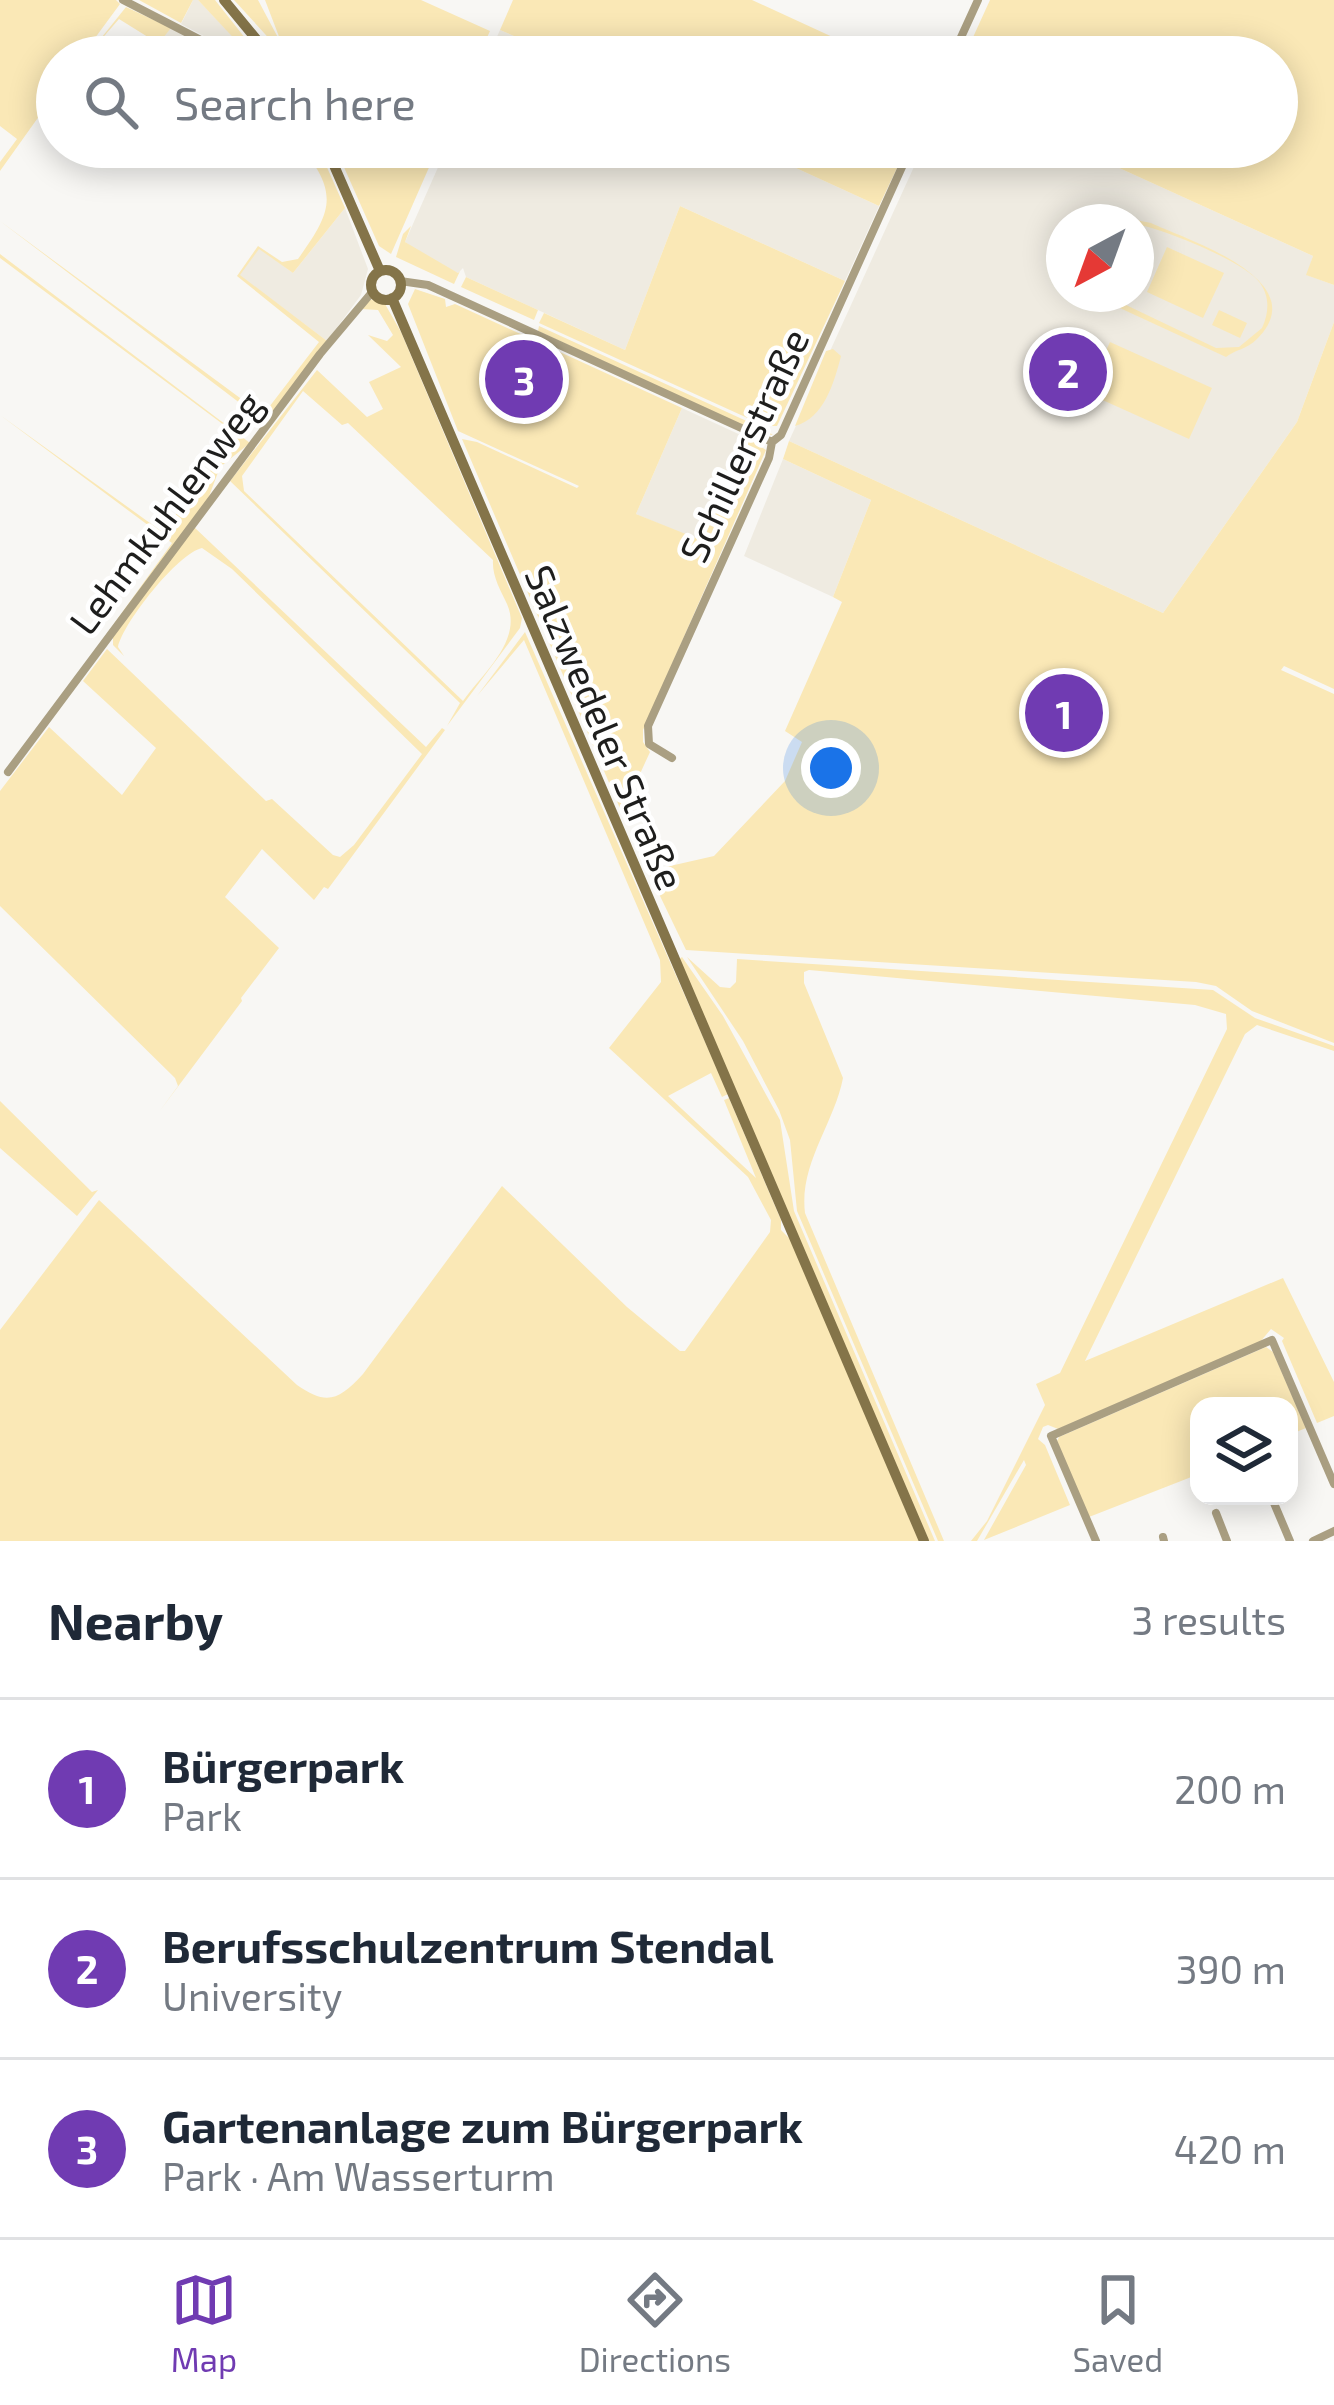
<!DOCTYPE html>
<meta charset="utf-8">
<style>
body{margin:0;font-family:"Exo 2",sans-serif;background:#f6f6f7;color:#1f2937}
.controls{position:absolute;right:36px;bottom:36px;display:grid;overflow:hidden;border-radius:24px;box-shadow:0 6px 30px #0003}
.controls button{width:108px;height:108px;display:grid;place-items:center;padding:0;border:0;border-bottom:3px solid #e0e1e3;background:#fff;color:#1f2937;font:60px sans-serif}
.compass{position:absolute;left:1046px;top:204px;width:108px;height:108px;border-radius:50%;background:#fff;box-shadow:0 6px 30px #0003;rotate:221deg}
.you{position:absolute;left:831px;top:768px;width:42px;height:42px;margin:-30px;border:9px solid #fff;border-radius:50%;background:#1a73e8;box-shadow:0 0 0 18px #1a73e833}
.badge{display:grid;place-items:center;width:78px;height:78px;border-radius:50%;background:#703bb2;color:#fff;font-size:39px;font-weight:700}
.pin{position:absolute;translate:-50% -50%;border:6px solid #fff;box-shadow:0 3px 12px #0006}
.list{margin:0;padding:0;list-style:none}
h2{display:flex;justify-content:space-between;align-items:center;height:156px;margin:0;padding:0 48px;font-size:51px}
h2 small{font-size:39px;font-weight:400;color:#747a83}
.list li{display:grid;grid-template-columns:78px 1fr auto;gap:36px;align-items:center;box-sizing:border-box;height:180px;padding:0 48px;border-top:3px solid #e0e1e3}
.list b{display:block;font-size:45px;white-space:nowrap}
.list p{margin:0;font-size:39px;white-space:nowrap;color:#747a83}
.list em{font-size:39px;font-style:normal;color:#747a83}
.icon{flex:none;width:66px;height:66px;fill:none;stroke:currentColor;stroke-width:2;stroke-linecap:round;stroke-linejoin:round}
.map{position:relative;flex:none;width:1334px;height:1541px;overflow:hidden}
.search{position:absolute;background:#fff;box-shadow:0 6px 30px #0003;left:36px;right:36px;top:36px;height:132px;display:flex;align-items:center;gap:30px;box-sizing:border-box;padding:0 42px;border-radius:66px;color:#747a83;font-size:45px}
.sheet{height:696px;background:#fff}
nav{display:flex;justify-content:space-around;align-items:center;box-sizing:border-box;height:168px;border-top:3px solid #e0e1e3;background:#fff;font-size:33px;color:#747a83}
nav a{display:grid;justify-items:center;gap:6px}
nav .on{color:#703bb2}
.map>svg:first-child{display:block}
.built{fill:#efebe1;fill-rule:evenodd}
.green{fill:#fae8b6;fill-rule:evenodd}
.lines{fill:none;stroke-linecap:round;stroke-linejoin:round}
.minor{stroke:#aa9f82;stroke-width:8}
.secondary{stroke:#847449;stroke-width:10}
.labels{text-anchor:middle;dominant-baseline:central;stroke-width:9;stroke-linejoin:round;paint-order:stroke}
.street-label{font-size:39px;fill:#1e1e1d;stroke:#fff}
</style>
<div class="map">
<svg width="1334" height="1541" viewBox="0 0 1334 1541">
<rect width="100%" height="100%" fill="#f8f7f4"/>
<path class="built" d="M 193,0 L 198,0 L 244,48 L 240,55 L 181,24 Z
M 171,28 L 227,57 L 189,57 L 163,37 Z
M 500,30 L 563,57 L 488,57 Z
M 447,147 L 750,147 L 879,206 L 845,281 L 680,206 L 625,350 L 466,277 L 463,268 L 458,273 L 432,261 L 405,242 Z
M 923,147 L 1073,147 L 1313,256 L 1307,275 L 1334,285 L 1334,322 L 1297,422 L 1163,613 L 789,441 ZM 1064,222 L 1136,222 L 1136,294 L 1064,294 Z
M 345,208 L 368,269 L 361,295 L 327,341 L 239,275 L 259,248 L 293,273 Z
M 682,408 L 745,437 L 702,542 L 636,514 Z
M 783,459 L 871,500 L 833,597 L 744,556 Z"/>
<path class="green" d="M 0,0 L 116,0 L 120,4 L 81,57 L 57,57 L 57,91 L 0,171 L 0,162 L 17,139 L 0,126 Z
M 139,0 L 193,0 L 181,23 Z
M 198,0 L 215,0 L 253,48 L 251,54 L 240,56 L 243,48 Z
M 234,0 L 258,0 L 283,47 L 265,0 L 421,0 L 490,31 L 478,57 L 286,57 Z
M 513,0 L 752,0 L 876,57 L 563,57 L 500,30 Z
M 990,0 L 1334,0 L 1334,285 L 1306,275 L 1313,256 L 1073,147 L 1277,147 L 1277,57 L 964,57 Z
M 126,7 L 171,28 L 163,38 L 189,57 L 180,57 L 119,19 L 86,57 Z
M 301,147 L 318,147 L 345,208 L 293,273 L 259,249 L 240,275 L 327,341 L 265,422 L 0,221 L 263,415 L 319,342 L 237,276 L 258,246 L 282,262 L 298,259 C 331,213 340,194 301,147 Z
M 335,147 L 438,147 L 391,254 L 379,246 Z
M 750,147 L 907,147 L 879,206 Z
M 680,206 L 845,281 L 777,426 L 765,426 L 539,323 L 544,313 L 625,350 Z
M 1136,220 L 1151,223 C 1187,240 1316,280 1257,339 C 1248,349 1234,350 1226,357 L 1096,297 L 1103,294 L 1216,348 L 1239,347 L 1262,328 C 1269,313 1270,297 1260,283 C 1244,260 1148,222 1122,222 Z
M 411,226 L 405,242 L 458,273 L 460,271 L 454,284 L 396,257 L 403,234 Z
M 1167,247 L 1224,273 L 1203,318 L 1147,292 Z
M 0,254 L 250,443 L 220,467 L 208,499 L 98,646 L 172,543 L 0,415 L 161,531 L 194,494 L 236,434 L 0,258 Z
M 466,277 L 538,310 L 534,320 L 461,287 Z
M 415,289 L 445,299 L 446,307 L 455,304 L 682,408 L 636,514 L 703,541 L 745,437 L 766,450 L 643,730 L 643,742 L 650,752 L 622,813 L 462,439 L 477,442 L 577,488 L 579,486 L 458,431 L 408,304 Z
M 369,299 L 385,304 L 401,332 L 522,618 L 520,628 L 447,726 L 460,703 L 230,481 L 317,370 L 367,417 L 383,409 L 369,382 L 401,367 L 368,335 L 387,341 L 393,335 L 378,310 L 361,309 ZM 303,391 L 342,425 L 348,423 L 493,560 C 492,576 500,589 507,604 C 523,640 483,673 463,701 L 244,491 L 242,476 Z
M 1219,310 L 1247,323 L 1240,338 L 1212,325 Z
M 1334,322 L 1334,689 L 1284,666 L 1281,670 L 1334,694 L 1334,1043 L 1252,1011 L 1216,986 L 1196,982 L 686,950 L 648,871 L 714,856 L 785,781 L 802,742 L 785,731 L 842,602 L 833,597 L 871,500 L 783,459 L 789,441 L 1163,613 L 1297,422 Z
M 539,326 L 764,429 L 773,435 L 761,434 L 538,331 Z
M 1110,342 L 1212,388 L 1189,439 L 1087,393 Z
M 833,349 L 841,356 C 834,383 824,418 795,426 L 826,351 Z
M 194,527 L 426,747 L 442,728 L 445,730 L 328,889 L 324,887 L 314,900 L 262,849 L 225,897 L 279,948 L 241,998 L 242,1001 L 159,1112 L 178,1086 L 175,1078 L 0,906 L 0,791 L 49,727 L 122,795 L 156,748 L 83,681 L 107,649 L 266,801 L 272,799 L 333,855 L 340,857 L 354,845 L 422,754 L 232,569 L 202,548 C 178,553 123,623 118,647 L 124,656 L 113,645 L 113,637 Z
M 525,632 L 728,1094 L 722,1097 L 711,1073 L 668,1096 L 756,1178 L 724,1100 L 729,1098 L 781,1220 L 781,1230 L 790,1239 L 919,1541 L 0,1541 L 0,1330 L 99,1200 L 297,1385 C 327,1406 339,1400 363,1374 L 502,1186 L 627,1307 L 680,1351 L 685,1351 L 770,1232 L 771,1220 L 748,1177 L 609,1048 L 661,982 L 660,960 L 524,640 L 477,696 Z
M 682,957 L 723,1016 L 780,1120 L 794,1211 L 935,1541 L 929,1541 L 678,960 Z
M 687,957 L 720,987 L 730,988 L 736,982 L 737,959 L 1213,990 L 1255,1018 L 1334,1046 L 1334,1051 L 1257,1025 L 1245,1034 L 1085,1361 L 1283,1278 L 1334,1382 L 1334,1416 L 1317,1423 L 1282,1341 L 1284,1338 L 1271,1329 L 1260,1342 L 1058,1429 L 1048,1425 L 1043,1427 L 1038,1439 L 1045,1445 L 1070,1505 L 984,1540 L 1026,1465 L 1024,1460 L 977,1541 L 971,1541 L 987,1521 L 1045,1405 L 1036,1384 L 1060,1373 L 1227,1029 L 1226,1014 L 1195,1005 L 809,970 L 804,972 L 804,983 L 843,1078 C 834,1124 799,1164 805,1213 L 944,1541 L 938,1541 L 797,1211 L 790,1140 L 779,1110 L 743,1041 Z
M 0,1101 L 92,1192 L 98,1190 L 77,1216 L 0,1148 Z
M 1266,1347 L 1273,1352 L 1306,1428 L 1289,1435 L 1289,1406 L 1199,1406 L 1199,1474 L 1089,1517 L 1057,1441 L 1059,1437 Z"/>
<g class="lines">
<path class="minor" d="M 123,0 L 234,57
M 952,57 L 978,0
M 400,281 L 428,285 L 772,442
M 672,758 L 649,744 L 648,726 L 769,458 L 772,442 L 781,435 L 911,147
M 8,772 L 320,354 L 373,291
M 1271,1496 L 1290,1541
M 1216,1513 L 1227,1541
M 1163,1537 L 1164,1541
M 1096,1541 L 1051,1436 L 1272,1340 L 1334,1484
M 1313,1541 L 1334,1531"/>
<path class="secondary" d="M 224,0 L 271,57
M 326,147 L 380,271
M371 285a15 15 0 1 1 30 0a15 15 0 1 1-30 0Z
M 392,298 L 924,1541"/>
</g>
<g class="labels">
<g class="street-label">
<text transform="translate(743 445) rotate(-65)">Schillerstraße</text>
<text transform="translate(165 512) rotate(-53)">Lehmkuhlenweg</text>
<text transform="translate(606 727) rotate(67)">Salzwedeler Straße</text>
</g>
</g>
</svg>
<div class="controls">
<button><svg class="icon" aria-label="layers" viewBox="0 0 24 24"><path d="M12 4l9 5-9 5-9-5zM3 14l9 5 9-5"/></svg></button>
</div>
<svg class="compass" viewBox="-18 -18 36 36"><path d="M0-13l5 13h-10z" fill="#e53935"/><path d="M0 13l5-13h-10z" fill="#747a83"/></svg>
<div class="you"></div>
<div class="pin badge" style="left:1064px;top:713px">1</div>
<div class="pin badge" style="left:1068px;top:372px">2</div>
<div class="pin badge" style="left:524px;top:379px">3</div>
<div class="search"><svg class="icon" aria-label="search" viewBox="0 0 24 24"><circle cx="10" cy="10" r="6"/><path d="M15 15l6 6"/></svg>Search here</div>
</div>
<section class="sheet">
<h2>Nearby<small>3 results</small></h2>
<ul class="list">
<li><span class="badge">1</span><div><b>Bürgerpark</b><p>Park</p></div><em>200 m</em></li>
<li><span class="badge">2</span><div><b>Berufsschulzentrum Stendal</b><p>University</p></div><em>390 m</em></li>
<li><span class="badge">3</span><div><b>Gartenanlage zum Bürgerpark</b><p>Park · Am Wasserturm</p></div><em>420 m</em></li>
</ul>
</section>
<nav>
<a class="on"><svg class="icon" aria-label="map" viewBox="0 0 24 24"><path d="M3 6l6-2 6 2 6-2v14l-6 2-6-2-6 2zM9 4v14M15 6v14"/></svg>Map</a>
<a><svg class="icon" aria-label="directions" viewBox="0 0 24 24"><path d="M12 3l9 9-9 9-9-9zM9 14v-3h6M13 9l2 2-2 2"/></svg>Directions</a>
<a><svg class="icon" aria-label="saved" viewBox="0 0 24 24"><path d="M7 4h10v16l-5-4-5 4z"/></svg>Saved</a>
</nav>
